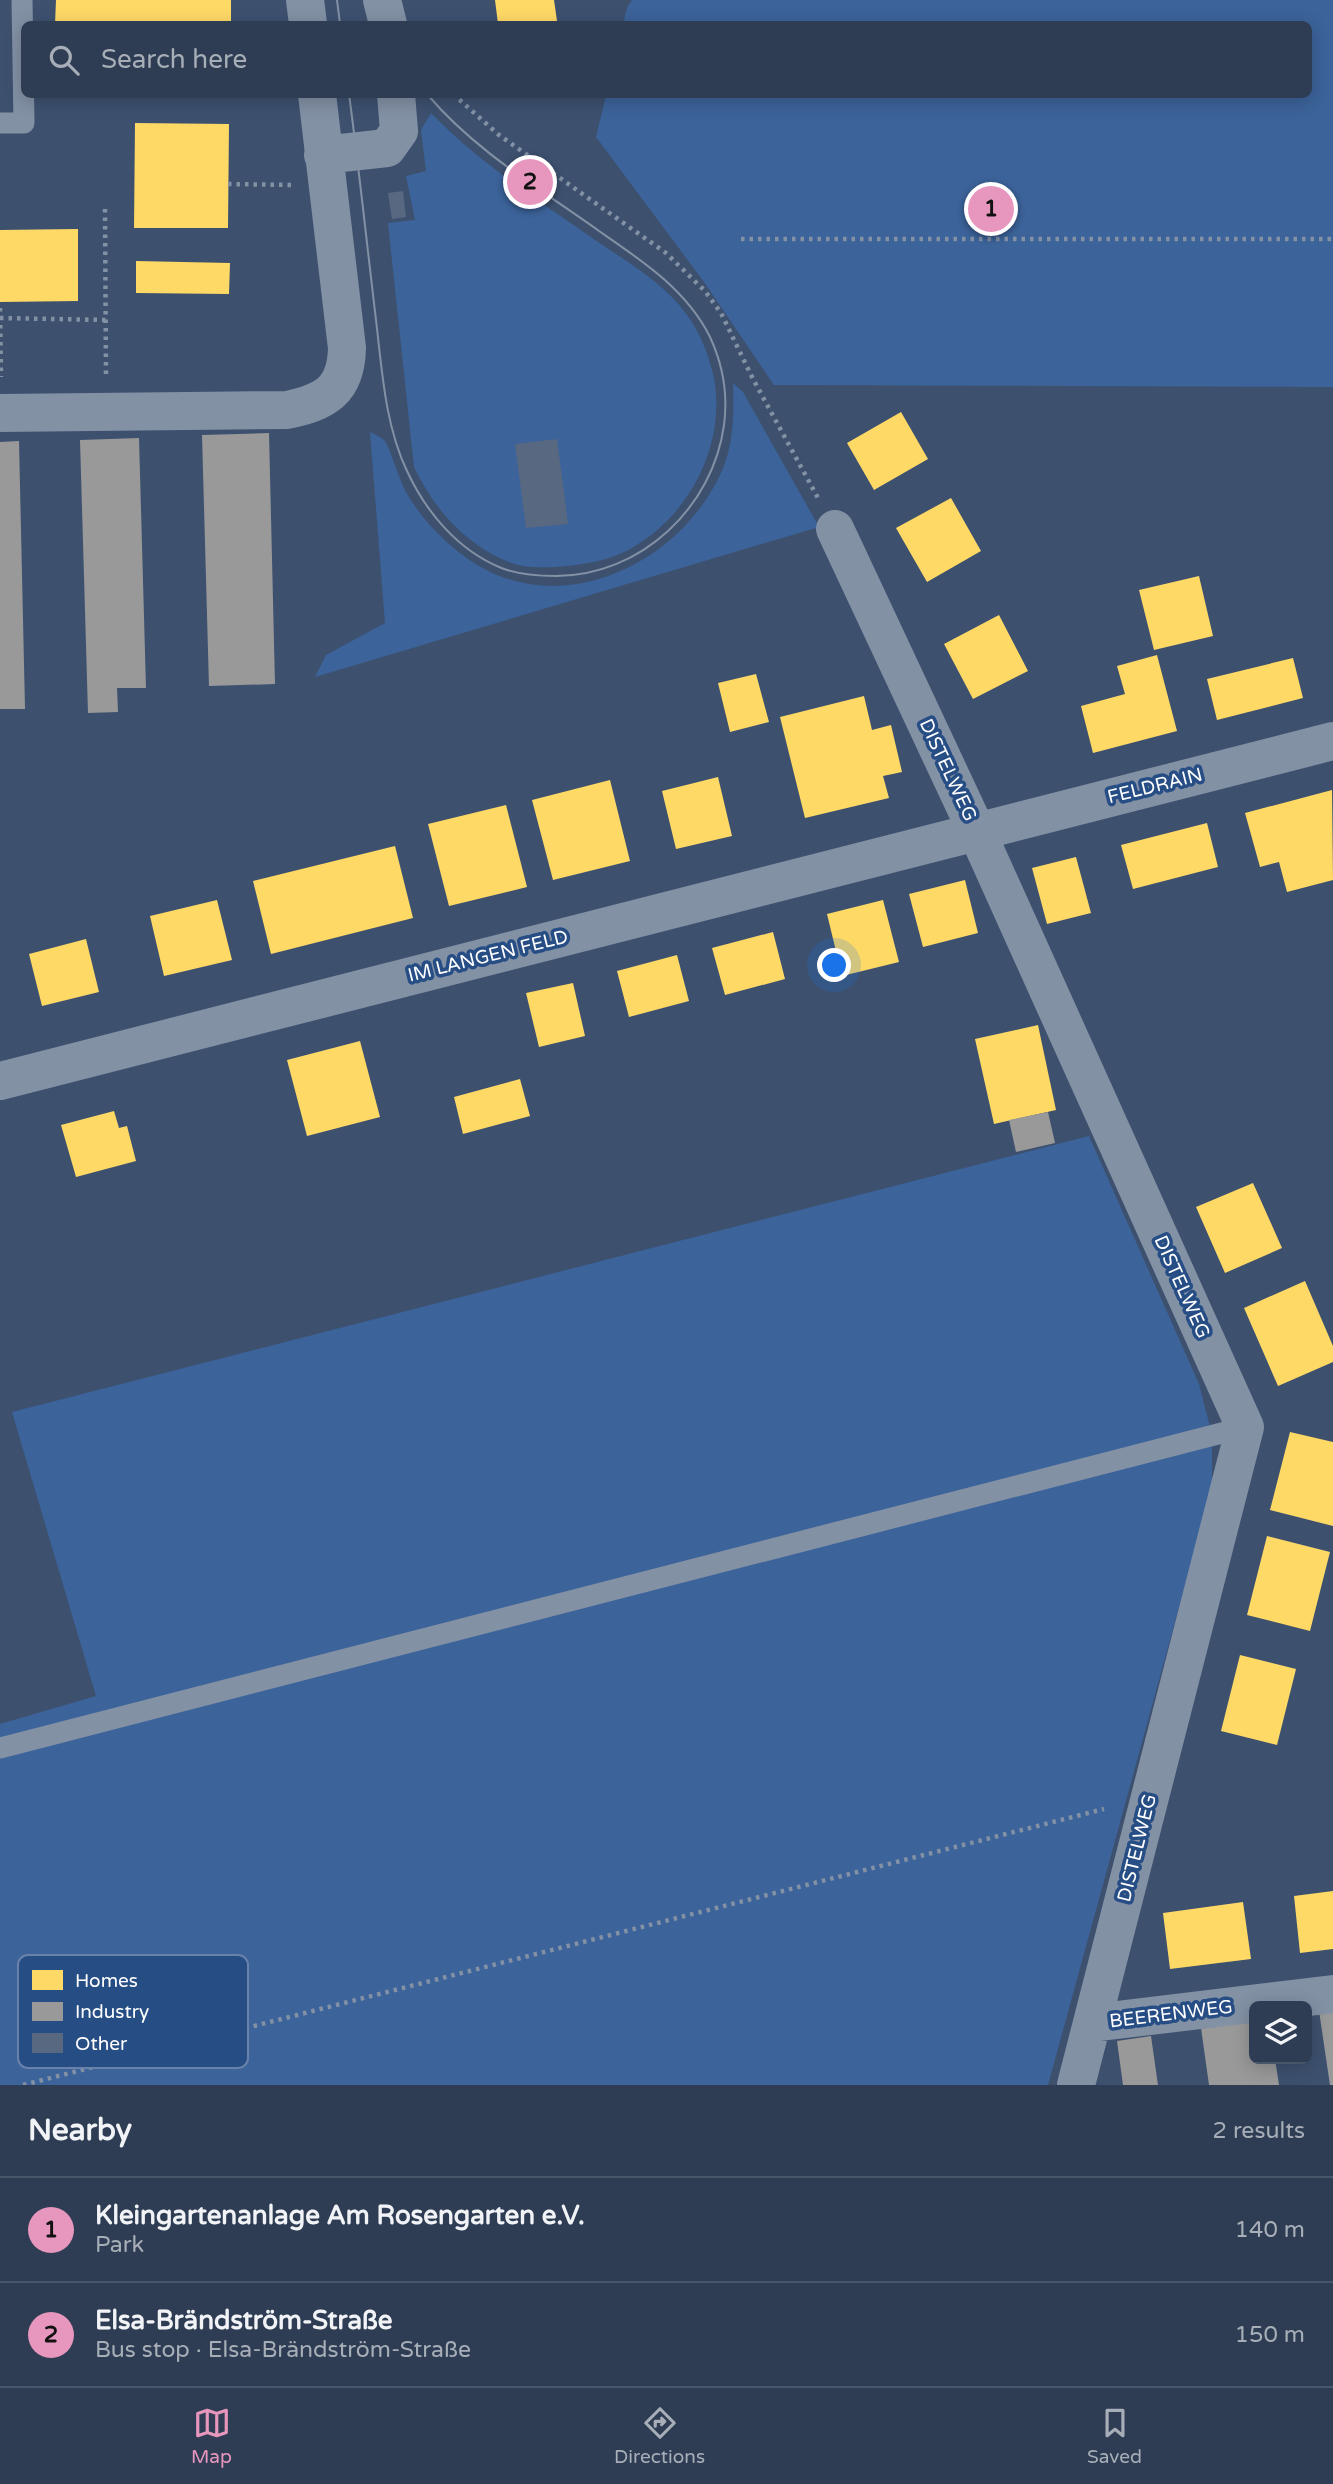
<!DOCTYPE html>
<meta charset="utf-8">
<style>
body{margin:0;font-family:"Varela Round",sans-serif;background:#3a485d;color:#f1f3f6}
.controls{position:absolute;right:21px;bottom:21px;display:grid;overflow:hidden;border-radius:10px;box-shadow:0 4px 18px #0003}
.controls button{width:63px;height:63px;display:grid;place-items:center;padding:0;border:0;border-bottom:2px solid #49566a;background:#2e3d53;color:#f1f3f6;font:35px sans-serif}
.you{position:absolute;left:835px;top:966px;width:24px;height:24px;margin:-18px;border:5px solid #fff;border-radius:50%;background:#1a73e8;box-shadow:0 0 0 10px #1a73e833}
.badge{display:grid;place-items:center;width:46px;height:46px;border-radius:50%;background:#e797bd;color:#111;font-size:23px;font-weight:700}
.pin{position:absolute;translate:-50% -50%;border:4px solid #fff;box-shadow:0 2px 7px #0006}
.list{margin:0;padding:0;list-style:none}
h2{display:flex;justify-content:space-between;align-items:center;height:91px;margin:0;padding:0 28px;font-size:30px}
h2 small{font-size:23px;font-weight:400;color:#a7aeb8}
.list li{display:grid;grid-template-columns:46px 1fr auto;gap:21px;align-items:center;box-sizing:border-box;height:105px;padding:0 28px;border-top:2px solid #49566a}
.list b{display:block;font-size:26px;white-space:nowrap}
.list p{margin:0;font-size:23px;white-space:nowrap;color:#a7aeb8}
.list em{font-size:23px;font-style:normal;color:#a7aeb8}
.icon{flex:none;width:38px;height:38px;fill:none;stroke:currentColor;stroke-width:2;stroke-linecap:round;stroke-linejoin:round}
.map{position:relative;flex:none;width:1333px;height:2085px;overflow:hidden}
.search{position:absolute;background:#2e3d53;box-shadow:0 4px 18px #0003;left:21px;right:21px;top:21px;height:77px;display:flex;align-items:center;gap:18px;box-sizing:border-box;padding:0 24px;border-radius:10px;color:#a7aeb8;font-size:26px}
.sheet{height:301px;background:#2e3d53}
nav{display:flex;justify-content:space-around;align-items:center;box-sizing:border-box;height:98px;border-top:2px solid #49566a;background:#2e3d53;font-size:19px;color:#a7aeb8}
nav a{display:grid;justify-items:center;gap:4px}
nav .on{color:#e797bd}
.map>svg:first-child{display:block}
.green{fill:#3c639a}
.homes{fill:#ffd966}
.industry{fill:#999}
.building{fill:#586880}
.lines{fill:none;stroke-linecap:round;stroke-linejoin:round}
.path{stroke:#8391a5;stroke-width:4.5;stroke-dasharray:3.5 5;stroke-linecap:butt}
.service{stroke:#8391a5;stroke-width:21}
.minor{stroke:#8391a5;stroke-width:38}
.tram{stroke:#8391a5;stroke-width:2}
.labels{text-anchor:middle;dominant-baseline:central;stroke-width:7;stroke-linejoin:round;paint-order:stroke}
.street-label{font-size:19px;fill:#fff;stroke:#274d85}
.key{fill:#274d85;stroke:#6882aa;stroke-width:2}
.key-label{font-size:19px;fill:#fff}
</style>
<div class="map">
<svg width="1333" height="2085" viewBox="0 0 1333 2085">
<rect width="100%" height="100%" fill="#3d516f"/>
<path class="green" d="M 632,0 L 1333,0 L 1333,387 L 774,385 L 704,282 L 596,137 L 606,95 L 1308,94 L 1308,24 L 623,24 L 627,8 Z
M 431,113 C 480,164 540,201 598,242 C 629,263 665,284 687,315 C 701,334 709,356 714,378 C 727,447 686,523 622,553 C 604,561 586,564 566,566 C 546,568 523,569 504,560 C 463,542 433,507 414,467 L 388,223 L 415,220 L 406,176 L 426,171 L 421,130 Z
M 733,383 L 743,392 L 819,527 L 315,677 L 326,655 L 385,623 L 370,432 C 374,434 381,437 384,440 C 389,445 400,482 407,494 C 421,518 442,540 464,556 C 553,623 674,569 719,477 C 734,448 734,415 733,383 Z
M 1089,1136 L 1199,1384 L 1212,1435 L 1212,1487 L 1048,2085 L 0,2085 L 0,1724 L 96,1696 L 12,1412 Z"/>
<path class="homes" d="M 56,0 L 231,0 L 231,24 L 55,24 Z
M 495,0 L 554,0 L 557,21 L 534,24 L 498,24 Z
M 135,123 L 229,124 L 228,228 L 134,228 Z
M 78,229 L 78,301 L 0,302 L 0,230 Z
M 136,261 L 230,263 L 229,294 L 136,293 Z
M 901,412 L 928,459 L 874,490 L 847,443 Z
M 951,498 L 981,551 L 927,582 L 896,528 Z
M 1199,576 L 1213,636 L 1154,650 L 1139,590 Z
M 999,615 L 1028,671 L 973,699 L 944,644 Z
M 1157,655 L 1177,731 L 1093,753 L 1081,706 L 1125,694 L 1117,666 Z
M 1293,658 L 1303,698 L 1217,720 L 1207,679 Z
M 756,674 L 769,722 L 730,732 L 718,683 Z
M 864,696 L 872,730 L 891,725 L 902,772 L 883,776 L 889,798 L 805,818 L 780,717 Z
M 718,777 L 732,836 L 676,849 L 662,791 Z
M 610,780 L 630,861 L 553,880 L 532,800 Z
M 1332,790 L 1333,880 L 1287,892 L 1279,862 L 1260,867 L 1245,813 Z
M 506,805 L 527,887 L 449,906 L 428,824 Z
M 1207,823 L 1218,867 L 1133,889 L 1121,845 Z
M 395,846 L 413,918 L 271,954 L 253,881 Z
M 1076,857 L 1091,913 L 1047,924 L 1032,868 Z
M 965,880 L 978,933 L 923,947 L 909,894 Z
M 217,900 L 232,960 L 164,976 L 150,916 Z
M 883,900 L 899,962 L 842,976 L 827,914 Z
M 773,932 L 785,979 L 725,995 L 712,948 Z
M 86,939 L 99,992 L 42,1006 L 29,954 Z
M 677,955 L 689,1001 L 629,1017 L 617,971 Z
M 573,983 L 585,1036 L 539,1047 L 526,993 Z
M 1038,1025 L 1056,1110 L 994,1124 L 975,1039 Z
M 360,1041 L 380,1117 L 307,1136 L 287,1060 Z
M 520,1079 L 530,1116 L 463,1134 L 454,1097 Z
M 114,1111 L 119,1128 L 127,1126 L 136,1161 L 76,1177 L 61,1125 Z
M 1253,1183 L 1282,1248 L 1225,1273 L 1196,1207 Z
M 1305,1281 L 1333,1346 L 1333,1362 L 1278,1386 L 1244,1308 Z
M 1290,1432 L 1333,1442 L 1333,1526 L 1270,1510 Z
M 1267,1536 L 1330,1552 L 1310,1631 L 1247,1615 Z
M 1240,1655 L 1296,1669 L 1277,1745 L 1221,1731 Z
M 1333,1891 L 1333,1949 L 1300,1953 L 1294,1896 Z
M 1243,1902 L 1251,1959 L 1170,1969 L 1163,1913 Z"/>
<path class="industry" d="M 269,433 L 275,684 L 209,686 L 202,435 Z
M 139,438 L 146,688 L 117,688 L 118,712 L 88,713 L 80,440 Z
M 19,441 L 25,709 L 0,709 L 0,442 Z
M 1048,1112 L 1055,1143 L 1016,1152 L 1009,1120 Z
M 1333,2008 L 1333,2085 L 1330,2085 L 1319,2011 Z
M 1254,2021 L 1254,2059 L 1275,2059 L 1279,2085 L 1209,2085 L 1201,2028 Z
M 1151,2036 L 1158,2085 L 1123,2085 L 1117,2041 Z"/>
<path class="building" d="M 403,191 L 406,217 L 392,219 L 388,193 Z
M 557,439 L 568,524 L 526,528 L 515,444 Z"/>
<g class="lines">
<path class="path" d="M 453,94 L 499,135 L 666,253 L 705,291 L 721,313 L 753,379 L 818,498
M 228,184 L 292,185
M 105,209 L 106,376
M 741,239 L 1333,239
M 0,308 L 1,377
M 0,318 L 106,320
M 23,2085 L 1104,1809"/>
<path class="service" d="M 0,123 L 24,123 L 22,0
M 0,1748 L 1245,1427"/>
<path class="minor" d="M 305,0 L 308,24
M 382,0 L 388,24
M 323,155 L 387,148 L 399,131 L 396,94
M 0,413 L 287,410 C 325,402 346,391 347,348 L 317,94
M 835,529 L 976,830 L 1245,1427 L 1076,2085
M 0,1081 L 1333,741
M 1092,2023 L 1333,1994"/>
<path class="tram" d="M 337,0 L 340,24
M 366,0 L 378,24
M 349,94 C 359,169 367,245 376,320 C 382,370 385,425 407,471 C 426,512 457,549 499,567 C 517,575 537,576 556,576 C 641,576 713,507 724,425 C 728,395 723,365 710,337 C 686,289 641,260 599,231 C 539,188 475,151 427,94"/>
</g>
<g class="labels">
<g class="street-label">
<text transform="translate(948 770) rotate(65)">DISTELWEG</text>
<text transform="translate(1155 786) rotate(-14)">FELDRAIN</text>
<text transform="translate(488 956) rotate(-14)">IM LANGEN FELD</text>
<text transform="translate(1182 1287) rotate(66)">DISTELWEG</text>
<text transform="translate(1137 1848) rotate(-76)">DISTELWEG</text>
<text transform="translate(1171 2014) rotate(-7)">BEERENWEG</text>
</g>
</g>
<rect x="18" y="1955" width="230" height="113" rx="10" class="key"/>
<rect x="32" y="1970" width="31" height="20" fill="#ffd966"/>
<rect x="32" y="2002" width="31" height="19" fill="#999"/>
<rect x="32" y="2033" width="31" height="20" fill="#586880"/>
<g class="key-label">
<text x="75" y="1987">Homes</text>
<text x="75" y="2018">Industry</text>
<text x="75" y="2050">Other</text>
</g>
</svg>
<div class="controls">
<button><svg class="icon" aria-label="layers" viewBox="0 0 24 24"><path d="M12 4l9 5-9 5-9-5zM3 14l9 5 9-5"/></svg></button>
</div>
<div class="you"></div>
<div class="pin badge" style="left:991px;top:209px">1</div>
<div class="pin badge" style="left:530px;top:182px">2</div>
<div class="search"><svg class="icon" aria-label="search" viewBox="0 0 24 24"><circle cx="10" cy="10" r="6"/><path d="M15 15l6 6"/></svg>Search here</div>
</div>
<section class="sheet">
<h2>Nearby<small>2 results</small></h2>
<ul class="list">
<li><span class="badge">1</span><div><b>Kleingartenanlage Am Rosengarten e.V.</b><p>Park</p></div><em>140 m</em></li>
<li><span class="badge">2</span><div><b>Elsa-Brändström-Straße</b><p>Bus stop · Elsa-Brändström-Straße</p></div><em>150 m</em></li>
</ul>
</section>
<nav>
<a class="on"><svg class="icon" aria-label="map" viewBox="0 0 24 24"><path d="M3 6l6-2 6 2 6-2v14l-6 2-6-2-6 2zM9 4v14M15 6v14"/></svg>Map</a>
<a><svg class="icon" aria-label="directions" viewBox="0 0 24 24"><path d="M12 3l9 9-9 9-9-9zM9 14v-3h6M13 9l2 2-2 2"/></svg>Directions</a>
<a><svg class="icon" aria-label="saved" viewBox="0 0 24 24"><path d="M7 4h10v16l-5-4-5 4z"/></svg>Saved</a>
</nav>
